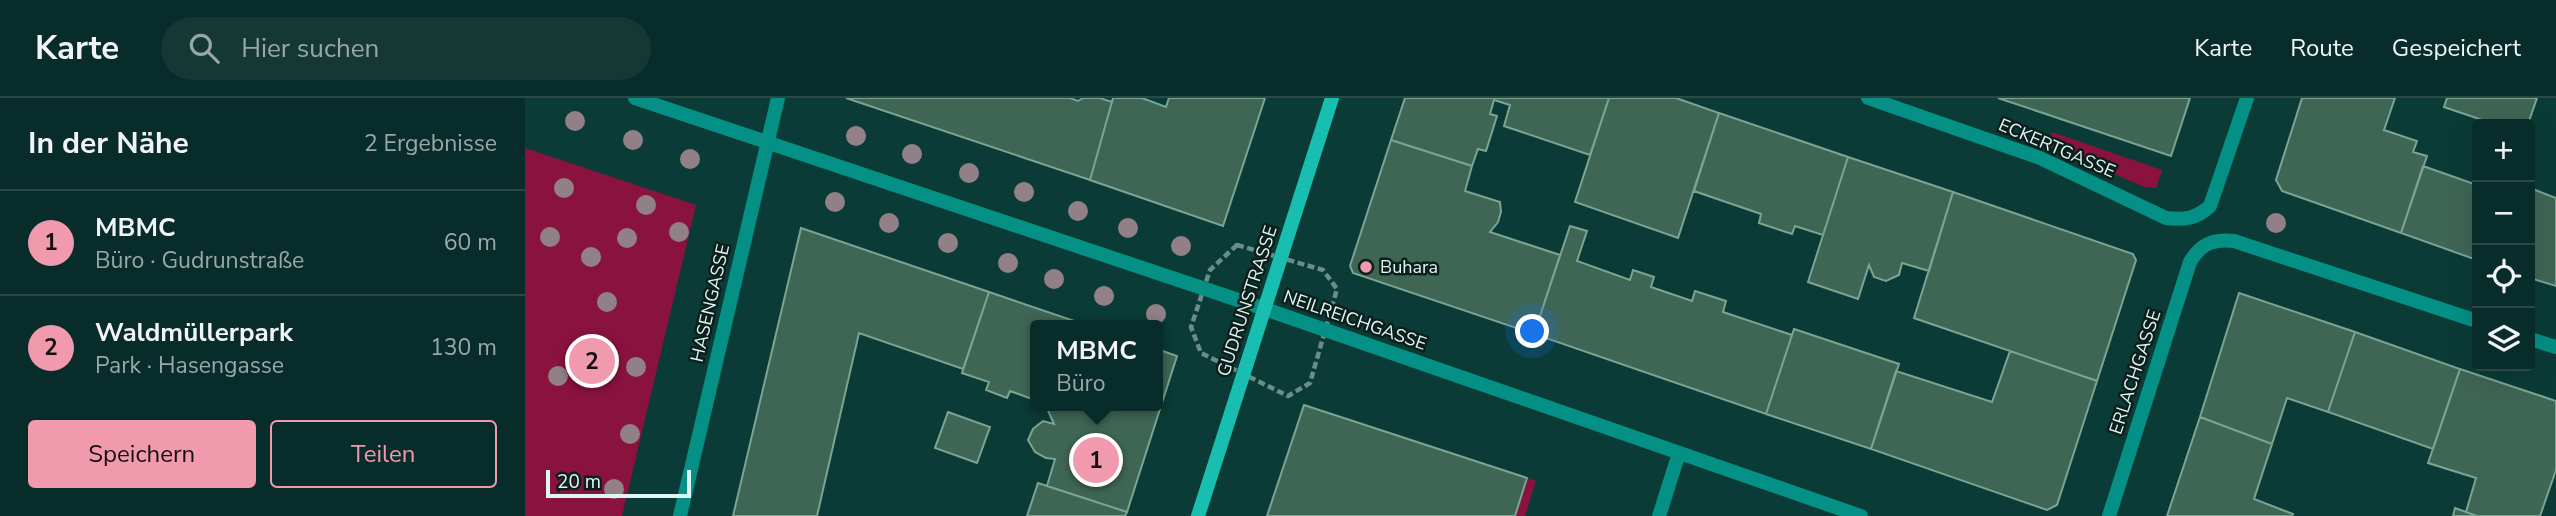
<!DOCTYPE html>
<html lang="de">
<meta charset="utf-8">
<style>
body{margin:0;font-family:"Nunito Sans",sans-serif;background:#163835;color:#f1f3f6}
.controls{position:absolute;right:21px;top:21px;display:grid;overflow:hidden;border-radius:7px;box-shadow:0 7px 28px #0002}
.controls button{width:63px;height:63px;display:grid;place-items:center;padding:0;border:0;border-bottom:2px solid #294846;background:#082c29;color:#f1f3f6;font:35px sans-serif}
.scale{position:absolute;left:21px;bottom:18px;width:145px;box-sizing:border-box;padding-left:7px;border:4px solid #dff7f3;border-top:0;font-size:19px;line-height:24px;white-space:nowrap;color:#dff7f3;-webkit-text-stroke:5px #0c1f1c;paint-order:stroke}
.you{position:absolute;left:1008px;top:234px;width:24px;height:24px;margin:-18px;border:5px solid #fff;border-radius:50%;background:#1a73e8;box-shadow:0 0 0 10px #1a73e833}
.badge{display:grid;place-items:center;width:46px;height:46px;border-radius:50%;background:#f29aad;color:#111;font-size:23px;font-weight:700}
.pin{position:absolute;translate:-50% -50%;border:4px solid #fff;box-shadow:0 2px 7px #0006}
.popup{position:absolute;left:505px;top:222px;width:133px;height:91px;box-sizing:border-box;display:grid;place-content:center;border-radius:7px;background:#082c29;filter:drop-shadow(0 2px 5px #0005);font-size:23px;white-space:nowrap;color:#98a7a8}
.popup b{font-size:26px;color:#f1f3f6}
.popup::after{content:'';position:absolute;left:50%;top:100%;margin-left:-14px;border:14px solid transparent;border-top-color:#082c29}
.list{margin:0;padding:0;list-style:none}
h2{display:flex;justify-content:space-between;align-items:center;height:91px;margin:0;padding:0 28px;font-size:30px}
h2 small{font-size:23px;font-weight:400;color:#98a7a8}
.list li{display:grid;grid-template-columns:46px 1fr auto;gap:21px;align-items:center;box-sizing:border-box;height:105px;padding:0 28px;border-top:2px solid #294846}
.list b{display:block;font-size:26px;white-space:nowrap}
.list p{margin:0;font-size:23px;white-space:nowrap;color:#98a7a8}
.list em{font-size:23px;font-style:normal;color:#98a7a8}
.actions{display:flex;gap:14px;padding:21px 28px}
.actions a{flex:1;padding:16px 0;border:2px solid #f29aad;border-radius:7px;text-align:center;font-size:24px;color:#f29aad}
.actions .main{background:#f29aad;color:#111}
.icon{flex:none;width:38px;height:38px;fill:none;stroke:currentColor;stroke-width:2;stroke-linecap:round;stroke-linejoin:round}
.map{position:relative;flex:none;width:2031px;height:418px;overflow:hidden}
header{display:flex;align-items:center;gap:42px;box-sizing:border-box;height:98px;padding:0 35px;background:#082c29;border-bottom:2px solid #294846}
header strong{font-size:33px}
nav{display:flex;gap:38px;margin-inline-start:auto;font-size:24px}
.search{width:490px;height:63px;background:#163835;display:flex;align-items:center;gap:18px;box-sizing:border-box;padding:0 24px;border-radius:38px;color:#98a7a8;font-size:26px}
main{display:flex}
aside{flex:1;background:#082c29}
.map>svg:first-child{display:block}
.green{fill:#8a123f}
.building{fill:#3f6555;stroke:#7ca492;stroke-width:2}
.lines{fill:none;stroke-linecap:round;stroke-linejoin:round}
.path{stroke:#698e8a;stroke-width:4.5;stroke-dasharray:7 3.5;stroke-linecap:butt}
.service{stroke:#049085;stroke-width:14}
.minor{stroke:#049085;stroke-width:14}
.tertiary{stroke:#049085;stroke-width:14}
.secondary{stroke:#18beb0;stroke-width:14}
.tree{fill:#918187}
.poi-dot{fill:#f29aad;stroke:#0c1f1c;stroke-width:2.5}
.labels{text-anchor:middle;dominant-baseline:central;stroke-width:5;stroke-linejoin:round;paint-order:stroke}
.street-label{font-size:18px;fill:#dff7f3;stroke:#0c1f1c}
.poi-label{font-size:18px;fill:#dff7f3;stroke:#0c1f1c;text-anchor:start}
</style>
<header>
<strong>Karte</strong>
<div class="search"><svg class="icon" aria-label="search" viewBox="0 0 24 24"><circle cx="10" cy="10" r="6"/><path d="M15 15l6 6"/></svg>Hier suchen</div>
<nav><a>Karte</a><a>Route</a><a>Gespeichert</a></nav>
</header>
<main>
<aside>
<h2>In der Nähe<small>2 Ergebnisse</small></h2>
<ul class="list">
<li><span class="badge">1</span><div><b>MBMC</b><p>Büro · Gudrunstraße</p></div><em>60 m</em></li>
<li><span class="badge">2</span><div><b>Waldmüllerpark</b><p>Park · Hasengasse</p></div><em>130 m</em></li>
</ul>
<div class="actions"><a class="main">Speichern</a><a>Teilen</a></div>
</aside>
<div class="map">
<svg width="2031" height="418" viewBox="0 0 2031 418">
<rect width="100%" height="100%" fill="#0b3b37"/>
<path class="green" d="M 1527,34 L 1637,72 L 1631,90 L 1619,89 L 1525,48 L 1524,44 Z
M 0,50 L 171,107 L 97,418 L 0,418 Z
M 1002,380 L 1011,383 L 1000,418 L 990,418 Z"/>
<path class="building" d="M 321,0 L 545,0 L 553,3 L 558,0 L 575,0 L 587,4 L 565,82 Z
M 588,0 L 617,0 L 641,9 L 644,0 L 740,0 L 698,128 L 565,82 Z
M 880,0 L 1084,0 L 1065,57 L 979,28 L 985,7 L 969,2 L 965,16 L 972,18 L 961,53 L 953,51 L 947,68 L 866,42 Z
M 1084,0 L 1151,0 L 1194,15 L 1153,140 L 1050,104 Z
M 1473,0 L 1665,0 L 1646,58 Z
M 1777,0 L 1870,0 L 1859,32 L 1892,43 L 1888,54 L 1902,58 L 1876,135 L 1757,93 L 1751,82 Z
M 1922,0 L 2012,0 L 2003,26 L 1969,26 L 1919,9 Z
M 1194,15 L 1323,59 L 1298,137 L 1270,128 L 1267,136 L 1234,125 L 1236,116 L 1169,93 Z
M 866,42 L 947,68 L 940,93 L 975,104 L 976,114 L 973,124 L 965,134 L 1035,157 L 1009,236 L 828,175 L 825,168 Z
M 1323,59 L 1428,94 L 1404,173 L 1377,165 L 1374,177 L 1361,183 L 1349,179 L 1344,167 L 1333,201 L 1283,184 Z
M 1898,68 L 1952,87 L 1952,162 L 1876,135 Z
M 2005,90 L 2031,100 L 2031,188 L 2005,180 Z
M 1428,94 L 1608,156 L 1611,162 L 1572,283 L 1389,220 Z
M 1045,128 L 1062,133 L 1052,163 L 1105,182 L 1108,172 L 1129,179 L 1126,189 L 1167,203 L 1170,193 L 1201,203 L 1198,214 L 1267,237 L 1241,316 L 1009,236 Z
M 276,130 L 464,194 L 438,271 L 334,235 L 292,418 L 208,418 Z
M 464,194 L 561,227 L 510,227 L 510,302 L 485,293 L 482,300 L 461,292 L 464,284 L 437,275 Z
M 1714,195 L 1830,234 L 1803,314 L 1762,300 L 1747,346 L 1675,319 Z
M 1269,231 L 1374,266 L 1346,351 L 1241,316 Z
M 1830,234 L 1935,271 L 1908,351 L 1803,314 Z
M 632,251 L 652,258 L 602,414 L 522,388 L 530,361 L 521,360 L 510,354 L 503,342 L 508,331 L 518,323 L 529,326 L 521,308 L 632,308 Z
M 1485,253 L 1572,283 L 1532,407 L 1522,412 L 1346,351 L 1371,273 L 1467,304 Z
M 1935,271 L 2031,303 L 2031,372 L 2015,418 L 1952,418 L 1941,414 L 1951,380 L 1903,365 Z
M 779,307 L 1002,380 L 990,418 L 742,418 Z
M 423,314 L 465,329 L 452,365 L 410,350 Z
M 1675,319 L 1747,346 L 1729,401 L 1768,416 L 1767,418 L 1642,418 Z
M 513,385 L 602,414 L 600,418 L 502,418 Z
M 1930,410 L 1952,418 L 1928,418 Z"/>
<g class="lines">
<path class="path" d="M 712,147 L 798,172 L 812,191 L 785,285 L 763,298 L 676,255 L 666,229 L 685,172 Z"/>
<path class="service" d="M 1134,418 L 1154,355"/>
<path class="minor" d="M 110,0 L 740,211
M 1343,0 L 1515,60 L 1641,120 C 1659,122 1671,121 1685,108 L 1722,0
M 2005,241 L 2031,249
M 155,418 L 253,0
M 1584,418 L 1665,164 C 1675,146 1688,141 1709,143 L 1952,223"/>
<path class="tertiary" d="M 740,211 L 1336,418"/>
<path class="secondary" d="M 673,418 L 807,0"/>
</g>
<g class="tree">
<circle cx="50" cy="23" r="10"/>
<circle cx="331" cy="38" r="10"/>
<circle cx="108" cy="42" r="10"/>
<circle cx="387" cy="56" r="10"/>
<circle cx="165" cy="61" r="10"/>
<circle cx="444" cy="75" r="10"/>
<circle cx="39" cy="90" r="10"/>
<circle cx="499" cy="94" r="10"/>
<circle cx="310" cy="104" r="10"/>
<circle cx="121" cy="107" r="10"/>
<circle cx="553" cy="113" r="10"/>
<circle cx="364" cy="125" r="10"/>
<circle cx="1751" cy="125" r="10"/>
<circle cx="603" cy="130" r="10"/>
<circle cx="154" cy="134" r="10"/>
<circle cx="25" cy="139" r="10"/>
<circle cx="102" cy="140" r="10"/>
<circle cx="423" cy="145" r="10"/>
<circle cx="656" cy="148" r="10"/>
<circle cx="66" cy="159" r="10"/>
<circle cx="483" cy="165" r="10"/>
<circle cx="529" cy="181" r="10"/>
<circle cx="579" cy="198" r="10"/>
<circle cx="82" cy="204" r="10"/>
<circle cx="631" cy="216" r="10"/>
<circle cx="111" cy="269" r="10"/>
<circle cx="33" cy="278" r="10"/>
<circle cx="105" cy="336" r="10"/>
<circle cx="89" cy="391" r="10"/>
</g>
<circle class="poi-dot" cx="841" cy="169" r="7"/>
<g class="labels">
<g class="street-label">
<text transform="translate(1532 50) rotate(23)">ECKERTGASSE</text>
<text transform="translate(722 203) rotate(-72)">GUDRUNSTRASSE</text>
<text transform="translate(185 205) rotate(-77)">HASENGASSE</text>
<text transform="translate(830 222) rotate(19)">NEILREICHGASSE</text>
<text transform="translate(1610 274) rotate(-72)">ERLACHGASSE</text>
</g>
<g class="poi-label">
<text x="855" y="169">Buhara</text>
</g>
</g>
</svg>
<div class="controls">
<button>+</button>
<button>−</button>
<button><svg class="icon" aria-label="locate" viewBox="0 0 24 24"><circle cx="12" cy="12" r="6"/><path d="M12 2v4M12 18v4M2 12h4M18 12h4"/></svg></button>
<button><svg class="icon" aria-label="layers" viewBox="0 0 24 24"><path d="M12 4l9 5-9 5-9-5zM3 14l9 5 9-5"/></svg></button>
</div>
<div class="scale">20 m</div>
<div class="you"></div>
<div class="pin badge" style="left:571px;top:362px">1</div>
<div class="popup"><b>MBMC</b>Büro</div>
<div class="pin badge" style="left:67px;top:263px">2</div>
</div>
</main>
